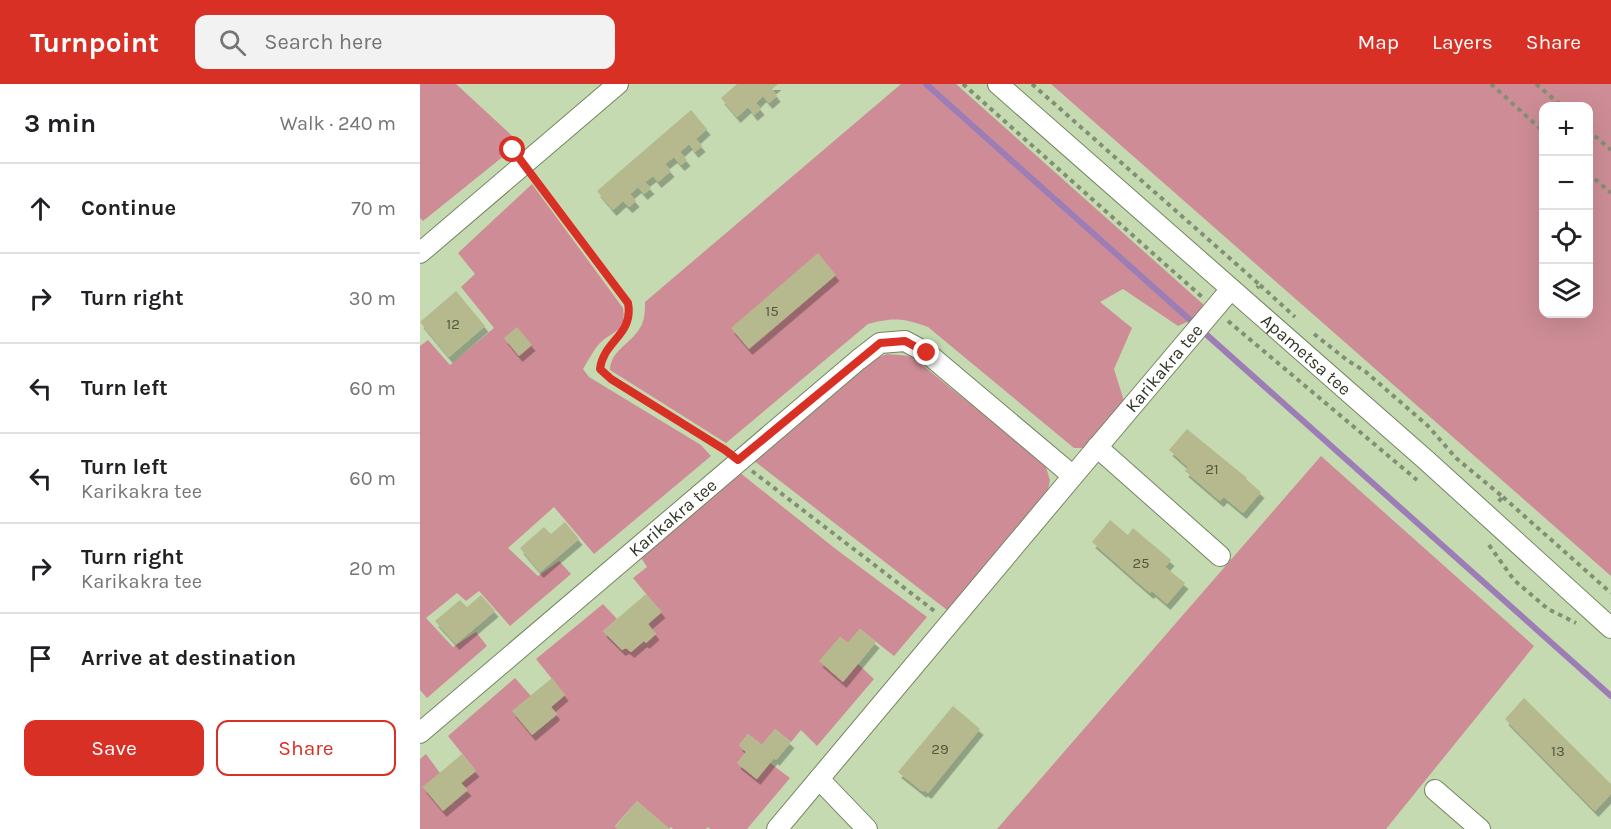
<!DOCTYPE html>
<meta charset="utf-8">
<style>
body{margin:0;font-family:Karla,sans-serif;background:#f2f2f2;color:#202124}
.controls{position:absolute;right:18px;top:18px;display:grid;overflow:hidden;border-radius:12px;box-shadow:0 6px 24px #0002}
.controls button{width:54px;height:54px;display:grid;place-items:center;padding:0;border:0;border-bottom:2px solid #e0e0e0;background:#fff;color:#202124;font:30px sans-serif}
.stop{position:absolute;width:18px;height:18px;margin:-14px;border:4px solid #d93025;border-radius:50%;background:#fff}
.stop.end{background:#d93025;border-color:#fff;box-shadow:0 2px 6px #0008}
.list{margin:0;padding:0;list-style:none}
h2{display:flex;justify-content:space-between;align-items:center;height:78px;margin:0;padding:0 24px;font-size:26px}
h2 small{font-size:20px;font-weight:400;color:#757577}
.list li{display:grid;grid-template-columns:39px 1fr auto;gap:18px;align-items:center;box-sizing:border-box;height:90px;padding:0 24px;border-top:2px solid #e0e0e0}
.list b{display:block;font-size:22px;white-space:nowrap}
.list p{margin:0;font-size:20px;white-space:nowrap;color:#757577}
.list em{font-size:20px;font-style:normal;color:#757577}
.actions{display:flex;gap:12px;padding:18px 24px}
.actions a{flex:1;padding:14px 0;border:2px solid #d93025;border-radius:12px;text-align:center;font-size:21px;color:#d93025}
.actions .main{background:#d93025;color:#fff}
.icon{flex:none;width:33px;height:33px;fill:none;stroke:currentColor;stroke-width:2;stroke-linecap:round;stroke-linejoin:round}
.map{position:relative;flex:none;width:1191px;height:745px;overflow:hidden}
header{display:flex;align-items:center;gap:36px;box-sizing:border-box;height:84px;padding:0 30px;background:#d93025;color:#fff}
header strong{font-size:28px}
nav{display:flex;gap:33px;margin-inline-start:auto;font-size:21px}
.search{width:420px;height:54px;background:#f2f2f2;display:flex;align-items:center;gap:15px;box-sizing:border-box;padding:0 21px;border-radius:12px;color:#757577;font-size:22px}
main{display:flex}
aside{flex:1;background:#fff}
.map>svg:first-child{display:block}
.green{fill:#ce8d96;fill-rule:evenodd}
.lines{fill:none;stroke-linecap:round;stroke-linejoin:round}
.stream{stroke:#9d7db6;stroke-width:6}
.building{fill:#b6b98d;filter:url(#shadow)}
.minor-casing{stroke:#738660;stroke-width:22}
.path{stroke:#819073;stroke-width:4;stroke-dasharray:4.5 4.5;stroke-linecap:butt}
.minor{stroke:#fff;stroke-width:20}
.route{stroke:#d93025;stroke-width:8}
.labels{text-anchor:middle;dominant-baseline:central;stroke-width:4.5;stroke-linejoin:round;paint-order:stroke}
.number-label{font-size:15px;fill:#515840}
.street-label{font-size:18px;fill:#2f3727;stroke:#d2e7be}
</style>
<header>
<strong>Turnpoint</strong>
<div class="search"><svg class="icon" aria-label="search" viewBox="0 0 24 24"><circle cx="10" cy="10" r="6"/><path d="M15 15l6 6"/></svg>Search here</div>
<nav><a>Map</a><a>Layers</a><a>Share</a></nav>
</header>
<main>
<aside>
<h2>3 min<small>Walk · 240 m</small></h2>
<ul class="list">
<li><svg class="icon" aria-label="ahead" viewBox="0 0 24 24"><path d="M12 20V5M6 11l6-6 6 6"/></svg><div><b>Continue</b></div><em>70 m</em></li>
<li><svg class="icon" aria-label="right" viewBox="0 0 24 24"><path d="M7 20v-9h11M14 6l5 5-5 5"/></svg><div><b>Turn right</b></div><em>30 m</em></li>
<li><svg class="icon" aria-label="left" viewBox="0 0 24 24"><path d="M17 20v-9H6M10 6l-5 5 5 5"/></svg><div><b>Turn left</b></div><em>60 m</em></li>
<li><svg class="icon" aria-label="left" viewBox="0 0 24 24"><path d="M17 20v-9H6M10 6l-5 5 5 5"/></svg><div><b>Turn left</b><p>Karikakra tee</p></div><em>60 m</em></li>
<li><svg class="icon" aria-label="right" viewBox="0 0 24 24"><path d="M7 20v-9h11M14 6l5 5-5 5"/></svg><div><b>Turn right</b><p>Karikakra tee</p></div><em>20 m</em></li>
<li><svg class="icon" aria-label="arrive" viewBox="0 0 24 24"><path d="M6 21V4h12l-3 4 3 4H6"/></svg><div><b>Arrive at destination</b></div></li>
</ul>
<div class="actions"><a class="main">Save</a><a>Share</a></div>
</aside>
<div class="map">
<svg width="1191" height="745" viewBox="0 0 1191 745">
<defs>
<filter id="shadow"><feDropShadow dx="3.5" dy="6" stdDeviation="0" flood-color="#0004"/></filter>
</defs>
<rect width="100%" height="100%" fill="#c5dab1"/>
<path class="green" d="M 0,0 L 36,0 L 100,59 L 3,137 L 0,134 Z
M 481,0 L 536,0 L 784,221 L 776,234 L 758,242 L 703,205 L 680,218 L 712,244 L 694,285 L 704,317 L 673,357 L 663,364 L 654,364 L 508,243 C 484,234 473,233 448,240 L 306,359 L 190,286 C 191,267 208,261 218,247 C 225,238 225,228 225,218 Z
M 631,0 L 1191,0 L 1191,492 ZM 1124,22 L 1168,22 L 1168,230 L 1124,230 Z
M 112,100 L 203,224 C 207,249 192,246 179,260 C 173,267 168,277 163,285 L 169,293 L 281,361 L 291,372 L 174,470 L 134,423 L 88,464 L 118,492 L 139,477 L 151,490 L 90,542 L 59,507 L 46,517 L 37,509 L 6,534 L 33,563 L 56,548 L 67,562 L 7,614 L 0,606 L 0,262 L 8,256 L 30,281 L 74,244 L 41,203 L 55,190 L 38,169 Z
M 467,270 L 491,272 L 625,380 L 630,396 L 627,411 L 527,526 L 333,376 L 449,277 Z
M 901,372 L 1114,562 L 966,745 L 577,745 Z
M 319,388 L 417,466 L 507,533 L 474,572 L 440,545 L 428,559 L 420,553 L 400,577 L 423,597 L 438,580 L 454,595 L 397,662 L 381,646 L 371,658 L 355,645 L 342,661 L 328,650 L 319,661 L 326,668 L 317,679 L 336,695 L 350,679 L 370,694 L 327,745 L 290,745 L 288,743 L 286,745 L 253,745 L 251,743 L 249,745 L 217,717 L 195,742 L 198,745 L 0,745 L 0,675 L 6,670 L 20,689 L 3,703 L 23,726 L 47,706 L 41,699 L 56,687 L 28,652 L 95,594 L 111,612 L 112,651 L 137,631 L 131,623 L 145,611 L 116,575 L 183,520 L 197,535 L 183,547 L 202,566 L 206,564 L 211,568 L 224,557 L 226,559 L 236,550 L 228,540 L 241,528 L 213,494 L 227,483 L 220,472 Z"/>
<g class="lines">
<path class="stream" d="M 506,0 L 1191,612"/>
</g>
<path class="building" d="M 317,0 L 358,0 L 352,5 L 357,12 L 349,19 L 343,12 L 336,19 L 341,25 L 334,31 L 328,23 L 317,33 L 301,14 Z
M 271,26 L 287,45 L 276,55 L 282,62 L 275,68 L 269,60 L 260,68 L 267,76 L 261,81 L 254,73 L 245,80 L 251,87 L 238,98 L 233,92 L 225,98 L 231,104 L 224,110 L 218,103 L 210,110 L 216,117 L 209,123 L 203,117 L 193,126 L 177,107 Z
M 398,169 L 416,191 L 329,265 L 311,244 Z
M 36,207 L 65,242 L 29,273 L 0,238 Z
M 97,243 L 112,261 L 99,272 L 84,254 Z
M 767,345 L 827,394 L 826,395 L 841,408 L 823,429 L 804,413 L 800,417 L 765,387 L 768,383 L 749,366 Z
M 690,436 L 708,451 L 713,444 L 751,476 L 745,483 L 765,499 L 747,520 L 732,507 L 730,509 L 672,458 Z
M 145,438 L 159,455 L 120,488 L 100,464 L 124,443 L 131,450 Z
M 226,510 L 242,528 L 228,540 L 236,550 L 226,559 L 224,557 L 211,568 L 206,564 L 202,566 L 183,547 Z
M 61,511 L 75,527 L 36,560 L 15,537 L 40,516 L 47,523 Z
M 440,545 L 456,558 L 423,598 L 399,577 L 420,553 L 428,559 Z
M 132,594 L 145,611 L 131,623 L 137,630 L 112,651 L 92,627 Z
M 1104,614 L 1191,700 L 1191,710 L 1175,727 L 1085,635 Z
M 533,622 L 560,645 L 508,709 L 504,706 L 503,708 L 478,688 Z
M 355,645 L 371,658 L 356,676 L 354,674 L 337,695 L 317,679 L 326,668 L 319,661 L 328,650 L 342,661 Z
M 42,670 L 56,687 L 41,699 L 48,706 L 23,727 L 3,703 Z
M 217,717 L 250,745 L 198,745 L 195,743 Z"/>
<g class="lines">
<defs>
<g id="minor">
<path id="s1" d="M 578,0 L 1006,376 L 1191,544"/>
<path d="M 0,169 L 198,0"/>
<path d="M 677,363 L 800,472"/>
<path id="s2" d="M 653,392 L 811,205"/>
<path id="s3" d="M 0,649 L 438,276 L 460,259 L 485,257 L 507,269 L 653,392 L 357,745"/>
<path d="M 399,695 L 447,745"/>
<path d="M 1015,706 L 1060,745"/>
</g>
</defs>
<use href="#minor" class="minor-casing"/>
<path class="path" d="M 543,0 L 782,213
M 612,0 L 840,201 L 837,204
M 1071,0 L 1124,48
M 1116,0 L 1142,22
M 1168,46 L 1191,66
M 1168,89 L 1191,109
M 115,96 L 209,219 C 214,251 183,257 180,285 L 191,295 L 305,366
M 840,201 L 875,233
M 808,237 L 997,396
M 894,250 L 927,276 L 946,288 L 1008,342 L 1036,374 L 1083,413 L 1078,418
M 332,387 L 517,529
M 1083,413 L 1191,509
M 1069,461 L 1094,496 L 1128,525 L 1156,539"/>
<use href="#minor" class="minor"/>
</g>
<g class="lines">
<path class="route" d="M 93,66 L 208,219 C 214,251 183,257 180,285 L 191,295 L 305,366 L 318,376 L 460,259 L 485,257 L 507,269"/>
</g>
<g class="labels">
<g class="number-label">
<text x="352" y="227">15</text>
<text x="33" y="240">12</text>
<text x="792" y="385">21</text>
<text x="721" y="479">25</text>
<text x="520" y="665">29</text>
<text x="1138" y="667">13</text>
</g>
<g class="street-label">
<text stroke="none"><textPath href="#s1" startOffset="410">Apametsa tee</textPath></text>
<text stroke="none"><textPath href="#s2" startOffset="141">Karikakra tee</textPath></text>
<text stroke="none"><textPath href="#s3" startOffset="332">Karikakra tee</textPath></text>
</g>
</g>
</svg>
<div class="controls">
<button>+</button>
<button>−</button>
<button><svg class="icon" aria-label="locate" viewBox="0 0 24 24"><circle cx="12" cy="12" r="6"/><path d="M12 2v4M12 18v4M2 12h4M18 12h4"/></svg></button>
<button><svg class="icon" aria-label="layers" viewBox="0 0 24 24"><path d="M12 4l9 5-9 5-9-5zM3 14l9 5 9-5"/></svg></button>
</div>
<div class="stop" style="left:93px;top:66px"></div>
<div class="stop end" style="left:507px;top:269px"></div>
</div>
</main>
